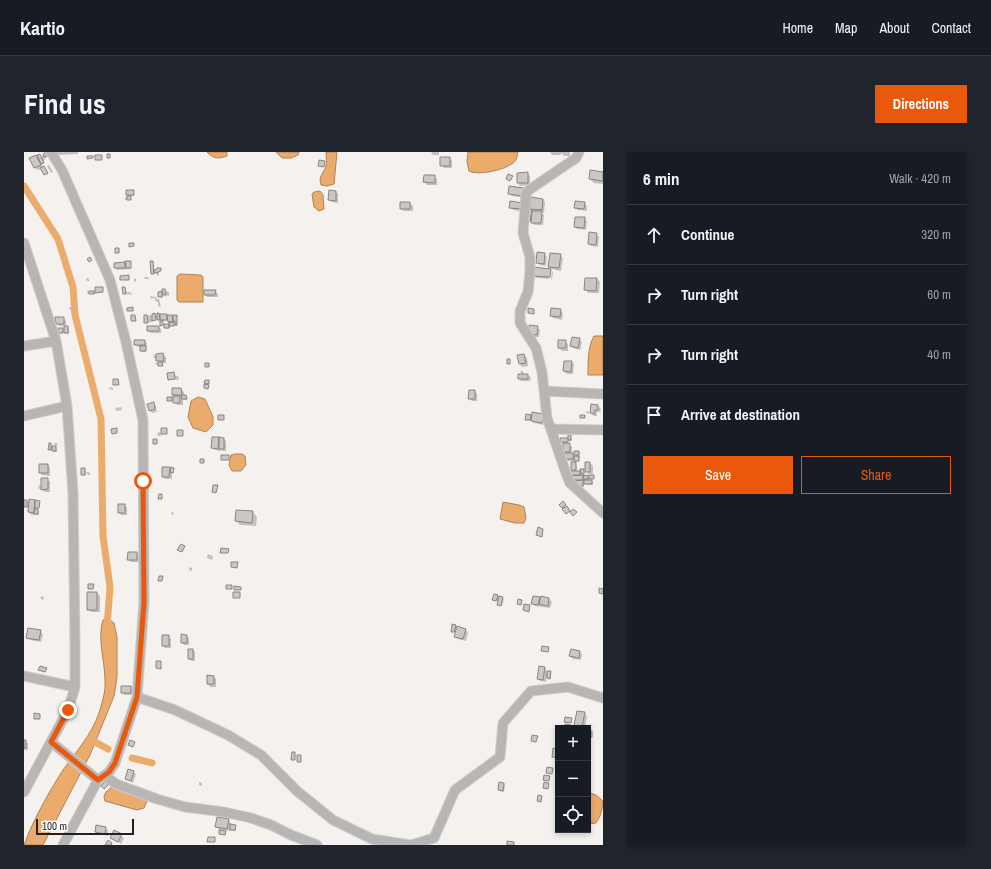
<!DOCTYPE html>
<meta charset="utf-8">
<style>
body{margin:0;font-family:"Archivo Narrow",sans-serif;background:#20242c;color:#f1f3f6}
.controls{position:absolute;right:12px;bottom:12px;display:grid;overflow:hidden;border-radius:0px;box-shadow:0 2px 6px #0003}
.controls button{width:36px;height:36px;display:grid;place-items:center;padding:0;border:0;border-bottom:1px solid #363941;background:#171b24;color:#f1f3f6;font:20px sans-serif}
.scale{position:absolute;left:12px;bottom:10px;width:98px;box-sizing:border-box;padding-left:4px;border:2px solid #232120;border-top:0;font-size:11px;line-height:14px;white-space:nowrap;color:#232120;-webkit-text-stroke:3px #fff;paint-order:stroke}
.stop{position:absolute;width:12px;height:12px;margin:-9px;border:3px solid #ea580c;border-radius:50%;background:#fff}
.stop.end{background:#ea580c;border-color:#fff;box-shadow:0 1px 4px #0008}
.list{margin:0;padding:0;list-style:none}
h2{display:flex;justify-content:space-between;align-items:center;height:52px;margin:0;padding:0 16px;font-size:17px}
h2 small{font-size:13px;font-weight:400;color:#9ea1a6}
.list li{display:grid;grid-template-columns:26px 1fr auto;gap:12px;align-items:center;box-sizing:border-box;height:60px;padding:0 16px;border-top:1px solid #363941}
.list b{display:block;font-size:15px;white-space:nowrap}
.list em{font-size:13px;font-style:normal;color:#9ea1a6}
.actions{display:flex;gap:8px;padding:12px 16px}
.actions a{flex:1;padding:9px 0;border:1px solid #ea580c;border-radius:0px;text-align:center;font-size:14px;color:#ea580c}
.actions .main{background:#ea580c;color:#fff}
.icon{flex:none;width:22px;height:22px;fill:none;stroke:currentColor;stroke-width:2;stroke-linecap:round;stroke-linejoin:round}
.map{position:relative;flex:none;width:579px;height:693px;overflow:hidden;border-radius:0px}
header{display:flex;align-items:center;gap:24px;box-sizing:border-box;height:56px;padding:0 20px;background:#171b24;border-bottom:1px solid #363941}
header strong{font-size:19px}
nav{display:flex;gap:22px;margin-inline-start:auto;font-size:14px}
.intro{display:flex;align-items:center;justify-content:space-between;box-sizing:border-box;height:96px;padding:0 24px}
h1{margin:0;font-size:28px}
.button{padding:10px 18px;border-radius:0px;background:#ea580c;color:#fff;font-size:14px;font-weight:700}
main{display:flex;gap:24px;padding:0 24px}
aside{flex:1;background:#171b24;border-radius:0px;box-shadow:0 2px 6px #0003}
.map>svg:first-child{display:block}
.water{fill:#ebab6d;stroke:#af8256}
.shadow{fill:#0003;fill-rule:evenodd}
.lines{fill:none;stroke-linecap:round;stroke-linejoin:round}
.canal{stroke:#ebab6d;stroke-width:7}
.building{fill:#cac7c4;stroke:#888582}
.minor-casing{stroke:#cfccc9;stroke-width:11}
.minor{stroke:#b7b6b5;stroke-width:9}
.route{stroke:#ea580c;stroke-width:5}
</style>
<header>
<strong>Kartio</strong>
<nav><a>Home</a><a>Map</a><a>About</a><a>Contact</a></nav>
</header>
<div class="intro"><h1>Find us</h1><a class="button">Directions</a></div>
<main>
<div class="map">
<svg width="579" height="693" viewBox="0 0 579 693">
<rect width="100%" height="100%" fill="#f5f1ee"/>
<path class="water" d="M 183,0 L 203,0 L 203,4 C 195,7 189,7 183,0 Z
M 252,0 L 275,0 L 274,3 L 267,6 L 258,6 Z
M 302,0 L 313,0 L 310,32 L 303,34 L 297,33 C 294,24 300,21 302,14 C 303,9 302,5 302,0 Z
M 444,0 L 494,0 C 493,5 493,8 489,11 C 481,18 453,24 445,19 L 443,10 Z
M 296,39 L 299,43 L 300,57 L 295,59 L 290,55 L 288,42 L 290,40 Z
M 156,122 L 177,123 L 179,125 L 179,150 L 155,150 L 153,148 L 153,124 Z
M 570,184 L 579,184 L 579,223 L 564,223 L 564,221 C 564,209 564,194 570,184 Z
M 174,245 L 181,247 L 189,265 L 189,273 L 182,280 L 169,276 L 164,265 L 167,249 Z
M 211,302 L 218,302 L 221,304 L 222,313 L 217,319 L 208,319 L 205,313 L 207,303 Z
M 479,350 L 495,353 L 500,355 L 502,366 L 500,371 L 491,371 L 476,367 Z
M 83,466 L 90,471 L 93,485 L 93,525 L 90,544 L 66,603 L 19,693 L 0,693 C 9,668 25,640 39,618 C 52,600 68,582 75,561 C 78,551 82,539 81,528 C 81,510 73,485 79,468 Z
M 89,634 L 123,646 L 123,649 L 120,656 L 113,658 L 81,649 L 80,644 L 82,640 Z
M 566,641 L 572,643 L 579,649 C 578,658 577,664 572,671 L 564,672 L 564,643 Z"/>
<path class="shadow" d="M 32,0 L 54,0 L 54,2 L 35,3 Z
M 407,0 L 415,0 L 415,3 L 409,3 Z
M 526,0 L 546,0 L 546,4 L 540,4 L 537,1 L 537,3 L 528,3 Z
M 23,1 L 25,4 L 20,7 L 21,8 L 19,9 L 20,12 L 16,10 L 19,15 L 21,16 L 24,22 L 22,23 L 18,16 L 14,18 L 11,16 L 6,7 L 12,4 L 17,9 L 17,5 Z
M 425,6 L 428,8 L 428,16 L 420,16 L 417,13 Z
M 25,13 L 29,20 L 27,21 L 23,14 Z
M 579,21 L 579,32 L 570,31 L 566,27 Z
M 503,22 L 506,24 L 506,33 L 496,34 L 494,31 Z
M 410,24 L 413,27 L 413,33 L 403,33 L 400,30 Z
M 486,35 L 501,46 L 488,44 L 485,41 Z
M 103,39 L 110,40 L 110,44 L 107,44 L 107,48 L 101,48 L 101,45 L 103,45 Z
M 312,40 L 314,42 L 314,51 L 308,50 L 305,48 Z
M 519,48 L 521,50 L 520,61 L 517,60 L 520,63 L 519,73 L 511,73 L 503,68 L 504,58 L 510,59 L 507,57 Z
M 386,51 L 389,54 L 389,59 L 380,59 L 377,57 Z
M 561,51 L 563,54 L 563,59 L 554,58 L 551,56 Z
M 499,52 L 501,60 L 489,58 L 486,55 Z
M 561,66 L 563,69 L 562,78 L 553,77 L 551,75 Z
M 572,82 L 575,85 L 574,95 L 567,94 L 565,92 Z
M 520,102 L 523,105 L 522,114 L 516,113 L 513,110 Z
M 536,103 L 539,106 L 537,119 L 528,117 L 525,115 Z
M 106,110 L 107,117 L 93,118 L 91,115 L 100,111 L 103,114 Z
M 129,110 L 130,119 L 136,117 L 137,118 L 137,119 L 135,119 L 135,123 L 133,124 L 132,121 L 128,121 Z
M 526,117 L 527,118 L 526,118 L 525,127 L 512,126 L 509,123 Z
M 528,119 L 529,120 L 528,127 L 527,127 Z
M 120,125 L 124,125 L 125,127 L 121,127 Z
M 62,126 L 64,126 L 66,129 L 63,129 Z
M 110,126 L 112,127 L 112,130 L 110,129 Z
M 562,127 L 573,127 L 576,130 L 575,141 L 564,141 L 562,138 Z
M 101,136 L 102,140 L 106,140 L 108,143 L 100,141 Z
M 63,138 L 65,140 L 70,140 L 71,142 L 67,142 L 65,140 L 64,143 Z
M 139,138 L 145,140 L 145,144 L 139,143 L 139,146 L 135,145 L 135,141 L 140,140 Z
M 191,139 L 194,142 L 194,145 L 183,145 L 181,142 Z
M 126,144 L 132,145 L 133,147 L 135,147 L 137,155 L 134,154 L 134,150 L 131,149 L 131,146 L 127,147 Z
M 45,155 L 48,155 L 49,158 L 46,158 Z
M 536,158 L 539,161 L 538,168 L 529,166 L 527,164 Z
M 134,162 L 143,163 L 144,164 L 152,164 L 153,174 L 146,174 L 146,176 L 142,177 L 141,174 L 137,173 L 137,169 L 132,166 L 132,169 L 128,166 L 128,170 L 121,170 L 121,164 L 127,163 L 129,166 L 131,163 L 134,165 ZM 145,168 L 147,173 L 140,173 L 138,169 ZM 147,168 L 152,168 L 152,171 L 148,171 Z
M 39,166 L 42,169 L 42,175 L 45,176 L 45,182 L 42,182 L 39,179 L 39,182 L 35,181 L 35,177 L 38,177 L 41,179 L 41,174 L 35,174 L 33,172 Z
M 506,174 L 513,175 L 516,178 L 515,185 L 508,185 Z
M 134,175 L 137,177 L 137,181 L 127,181 L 124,179 Z
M 555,187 L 558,190 L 556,198 L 549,196 L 547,194 Z
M 120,189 L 123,191 L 122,200 L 118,200 L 117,195 L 114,195 L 111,193 Z
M 541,189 L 544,192 L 544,199 L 538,199 L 535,196 Z
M 129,202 L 133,205 L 139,202 L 142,205 L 142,211 L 139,211 L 139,214 L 131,212 L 131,211 L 136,211 L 133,207 L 130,206 Z
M 500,203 L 503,206 L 504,214 L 498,215 L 496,212 Z
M 547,210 L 550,212 L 549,222 L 543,222 L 540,219 Z
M 496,219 L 499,219 L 500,223 L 504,223 L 507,226 L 506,229 L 497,229 L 495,226 L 498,223 Z
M 149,221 L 150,223 L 154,224 L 155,228 L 145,227 Z
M 86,235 L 89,236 L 89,238 L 85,237 Z
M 157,237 L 160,240 L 160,244 L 163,245 L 163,248 L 159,248 L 159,253 L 153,253 L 150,249 L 144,248 L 148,246 L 150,249 L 149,243 Z
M 451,239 L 453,242 L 453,249 L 448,249 L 445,246 Z
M 129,251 L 132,254 L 133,260 L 128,261 L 126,258 Z
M 574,254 L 577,257 L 576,260 L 573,260 L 573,264 L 570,264 L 567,261 Z
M 97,255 L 98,258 L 93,259 L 92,258 L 91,256 Z
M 562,259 L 565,260 L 565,262 L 562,261 Z
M 506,264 L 508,266 L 521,265 L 520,273 L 510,271 L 508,269 L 503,268 L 502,267 Z
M 136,280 L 137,284 L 134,284 L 133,281 Z
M 547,284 L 548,289 L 544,289 L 544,292 L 548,295 L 548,302 L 551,304 L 551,300 L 556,301 L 555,310 L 544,309 L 541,306 L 540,291 L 537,290 Z
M 189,286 L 199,287 L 202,289 L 202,299 L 199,299 L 197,297 L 197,299 L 191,298 L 189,296 Z
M 30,291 L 33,291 L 34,294 L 31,293 Z
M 25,292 L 32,297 L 33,296 L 33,300 L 30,300 L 28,297 L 28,298 L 26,298 Z
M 552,311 L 553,320 L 557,320 L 557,318 L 560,318 L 561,324 L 565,325 L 565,329 L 569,330 L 569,333 L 563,333 L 560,330 L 560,335 L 553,335 L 547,323 L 550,320 L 548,317 Z
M 566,311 L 569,314 L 569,322 L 565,322 L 562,319 Z
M 24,313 L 26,316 L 26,324 L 18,323 L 16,321 Z
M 146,316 L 147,318 L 149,317 L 150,318 L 150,321 L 148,321 L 148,327 L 141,327 L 139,324 Z
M 61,317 L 62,320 L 65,320 L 67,323 L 64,323 L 62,320 L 62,323 L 59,324 L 58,322 Z
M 23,327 L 26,330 L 26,340 L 21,340 L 18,337 L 15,337 L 14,333 L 18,335 Z
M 3,349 L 5,352 L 10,349 L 16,351 L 16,355 L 13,355 L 12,356 L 15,359 L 15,363 L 7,363 L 5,360 L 5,356 L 0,355 Z
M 101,353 L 103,356 L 103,363 L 97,363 L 95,360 Z
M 147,360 L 149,360 L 150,363 L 148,363 Z
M 229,360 L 233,365 L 232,374 L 216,373 L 212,369 Z
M 112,401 L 115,403 L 115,410 L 107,410 L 104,407 Z
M 184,402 L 189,404 L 188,408 L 183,406 Z
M 165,415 L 168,416 L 168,419 L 165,418 Z
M 64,441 L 73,441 L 76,444 L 76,460 L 67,460 L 64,458 Z
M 19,444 L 20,447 L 18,448 L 16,445 Z
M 473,444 L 475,446 L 480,447 L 478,454 L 475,453 L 474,450 L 470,448 Z
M 510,445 L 525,447 L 528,450 L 526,456 L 511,454 L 509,451 Z
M 431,473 L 432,475 L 441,478 L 444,480 L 442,489 L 434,487 L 431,484 L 432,481 L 428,479 Z
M 16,479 L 19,482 L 17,490 L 6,488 L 3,486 Z
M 144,484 L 147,487 L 147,496 L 141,496 L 139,494 Z
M 162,484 L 165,486 L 165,493 L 160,493 L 158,490 Z
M 169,498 L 171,500 L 171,509 L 167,509 L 165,506 Z
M 556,500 L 558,503 L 557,508 L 549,507 L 546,504 Z
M 516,515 L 521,516 L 523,520 L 527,521 L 527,527 L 523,525 L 522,530 L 516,529 L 514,527 Z
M 189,524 L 192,527 L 192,535 L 186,535 L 184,532 Z
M 107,535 L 110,538 L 109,543 L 101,543 L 98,541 Z
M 560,561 L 563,564 L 561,576 L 554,576 L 551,573 Z
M 0,589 L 4,591 L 4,598 L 0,598 Z
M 109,620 L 112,622 L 109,631 L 102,627 Z
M 175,630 L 178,631 L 178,634 L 175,633 Z
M 480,632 L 481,633 L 480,640 L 476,639 L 475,638 Z
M 204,668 L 207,671 L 207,673 L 212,675 L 212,679 L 208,679 L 206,677 L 206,679 L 200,678 L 202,681 L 202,683 L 197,683 L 196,678 L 192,675 Z
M 82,676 L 84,679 L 84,684 L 75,682 L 72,680 Z
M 90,679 L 100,686 L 97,692 L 87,686 Z"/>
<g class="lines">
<path class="canal" d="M 0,34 L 34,87 L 49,135 L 51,163 L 77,267 L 79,384 L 86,435 L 83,475
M 66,587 L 84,597
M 108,606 L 128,611"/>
</g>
<path class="building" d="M 22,0 L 25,3 L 20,5 L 19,2 Z
M 16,2 L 20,11 L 17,12 L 13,3 Z
M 83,2 L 86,2 L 86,6 L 83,6 Z
M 12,3 L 17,13 L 10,16 L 5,6 Z
M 71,3 L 78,3 L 78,8 L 71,8 Z
M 63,4 L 69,4 L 69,6 L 63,7 Z
M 416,5 L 426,5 L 426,14 L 416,14 Z
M 295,8 L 301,9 L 300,15 L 294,14 Z
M 20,14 L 24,21 L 20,23 L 16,16 Z
M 566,18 L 579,20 L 579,29 L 565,27 Z
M 504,20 L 504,31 L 493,31 L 493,21 Z
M 484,22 L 489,24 L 486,29 L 482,27 Z
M 400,23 L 411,23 L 411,31 L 399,30 Z
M 485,34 L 500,36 L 499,44 L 484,42 Z
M 102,38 L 110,38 L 110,43 L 102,43 Z
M 305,38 L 312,39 L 312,49 L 304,48 Z
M 103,44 L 107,44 L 107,48 L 103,48 Z
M 507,45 L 519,47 L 518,58 L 506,57 Z
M 486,49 L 499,51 L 499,57 L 485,56 Z
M 551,49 L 561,50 L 560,57 L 550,56 Z
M 376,50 L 386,50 L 386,57 L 376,57 Z
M 503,57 L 508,58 L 506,69 L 502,68 Z
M 508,59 L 518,59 L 517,71 L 507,71 Z
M 551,65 L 561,65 L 560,76 L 550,75 Z
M 565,80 L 573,81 L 572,93 L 564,92 Z
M 105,91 L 110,91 L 110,94 L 105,95 Z
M 91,96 L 95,96 L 95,101 L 91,101 Z
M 513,100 L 521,101 L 520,112 L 512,111 Z
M 526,101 L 537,102 L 535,116 L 524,115 Z
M 66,105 L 68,108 L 65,110 L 63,107 Z
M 101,109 L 107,109 L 107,116 L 102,116 Z
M 126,109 L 129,109 L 130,122 L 127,122 Z
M 101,110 L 101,116 L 90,116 L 90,111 Z
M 509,115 L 527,117 L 526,125 L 508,124 Z
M 133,116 L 137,116 L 137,119 L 135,119 L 135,120 L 130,121 L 130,118 L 133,117 Z
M 105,123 L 105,128 L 96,128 L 96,124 Z
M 561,126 L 573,126 L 572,139 L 560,138 Z
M 71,135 L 79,135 L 79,140 L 71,141 Z
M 98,135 L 101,135 L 102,142 L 99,142 Z
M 138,137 L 141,137 L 142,143 L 139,143 Z
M 180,138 L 192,138 L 191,143 L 180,143 Z
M 65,139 L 70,139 L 70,142 L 65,142 Z
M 138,139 L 138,145 L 134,145 L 134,140 Z
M 109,155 L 109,159 L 103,159 L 103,156 Z
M 504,156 L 510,157 L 510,162 L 504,161 Z
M 527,156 L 537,157 L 536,165 L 526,164 Z
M 131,161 L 132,168 L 128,169 L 128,162 Z
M 133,161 L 135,161 L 136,168 L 133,168 Z
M 136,162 L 143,162 L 143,168 L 136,168 Z
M 107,163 L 111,163 L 112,169 L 107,169 Z
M 120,163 L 123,163 L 124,171 L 120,171 Z
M 143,163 L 148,163 L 149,170 L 144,170 Z
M 149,163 L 153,163 L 153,173 L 151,173 L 151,169 L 149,169 Z
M 31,165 L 40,165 L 40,172 L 32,172 Z
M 136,169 L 139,169 L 139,173 L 136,174 Z
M 145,170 L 150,170 L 150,174 L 145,174 Z
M 140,172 L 145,172 L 145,176 L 140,176 Z
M 505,173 L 514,174 L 513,183 L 505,182 Z
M 40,174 L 44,174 L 44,181 L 40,181 Z
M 123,174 L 135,174 L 135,179 L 123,179 Z
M 34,176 L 39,176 L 39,181 L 34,181 Z
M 548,185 L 556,186 L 554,196 L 546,194 Z
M 110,188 L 121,188 L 121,193 L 110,193 Z
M 534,188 L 542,188 L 542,196 L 534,196 Z
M 116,194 L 122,194 L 122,199 L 116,199 Z
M 139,201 L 140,209 L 132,209 L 132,202 Z
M 500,202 L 502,211 L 495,212 L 493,203 Z
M 483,207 L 486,207 L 486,212 L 483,212 Z
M 540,209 L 548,209 L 547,220 L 539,219 Z
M 134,210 L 138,210 L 139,214 L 134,214 Z
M 181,211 L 185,211 L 185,215 L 181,215 Z
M 150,220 L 151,227 L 144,228 L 143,221 Z
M 494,222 L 504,222 L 504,227 L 494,227 Z
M 89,227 L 94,227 L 95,233 L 89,233 Z
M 181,228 L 185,228 L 185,232 L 180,231 Z
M 180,232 L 185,233 L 184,237 L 180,236 Z
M 148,236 L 157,236 L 158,243 L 148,243 Z
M 445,238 L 451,238 L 451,247 L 444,247 Z
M 157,243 L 162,243 L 163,247 L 158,247 Z
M 149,244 L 156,244 L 156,251 L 149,251 Z
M 143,245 L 148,245 L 148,249 L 143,249 Z
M 130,250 L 131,257 L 125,259 L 123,252 Z
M 567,252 L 574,253 L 574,258 L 571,258 L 570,262 L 566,261 Z
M 508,260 L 519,262 L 518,271 L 507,269 Z
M 502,262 L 507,263 L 506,268 L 501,268 Z
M 194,263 L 200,263 L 200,268 L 194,268 Z
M 556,263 L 561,263 L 561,266 L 556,266 Z
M 93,276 L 93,281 L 88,282 L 87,277 Z
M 137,276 L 143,276 L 143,282 L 137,282 Z
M 153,278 L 159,278 L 159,284 L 153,284 Z
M 544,283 L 547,283 L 547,288 L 544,288 Z
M 188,285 L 195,285 L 194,297 L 187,296 Z
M 195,285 L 200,286 L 200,297 L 195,297 Z
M 536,286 L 544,286 L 544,290 L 536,290 Z
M 129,287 L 133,287 L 133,292 L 129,292 Z
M 25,291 L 27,291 L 27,298 L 24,298 Z
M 539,291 L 546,291 L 546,300 L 539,300 Z
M 28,294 L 32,294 L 32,299 L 28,299 Z
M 550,299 L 555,299 L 555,303 L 550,303 Z
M 540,301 L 549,301 L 549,307 L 540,307 Z
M 197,303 L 205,303 L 205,308 L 197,308 Z
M 550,304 L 555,304 L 555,309 L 550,309 Z
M 176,307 L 180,307 L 180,311 L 176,311 Z
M 547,310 L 552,310 L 552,318 L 547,318 Z
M 561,310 L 566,310 L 566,320 L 561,320 Z
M 15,312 L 24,312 L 24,321 L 15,321 Z
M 138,315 L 146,315 L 145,325 L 138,325 Z
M 147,315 L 150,316 L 149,321 L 146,320 Z
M 57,316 L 61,316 L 61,323 L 57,323 Z
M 556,317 L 560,317 L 560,322 L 557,322 Z
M 545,319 L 556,319 L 556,323 L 546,323 Z
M 559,323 L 559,328 L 547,328 L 546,324 Z
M 564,323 L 564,327 L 559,327 L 559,324 Z
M 565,323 L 570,323 L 570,327 L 565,327 Z
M 17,326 L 24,326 L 24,337 L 17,338 Z
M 559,328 L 559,334 L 551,334 L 551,329 Z
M 560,328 L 568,328 L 568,332 L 560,332 Z
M 189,333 L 194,333 L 192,341 L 188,340 Z
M 135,342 L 138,342 L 138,347 L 134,347 Z
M 5,347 L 11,348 L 10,361 L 4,360 Z
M 0,348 L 3,348 L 3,355 L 0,355 Z
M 11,348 L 16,349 L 15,356 L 11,356 Z
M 539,349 L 542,353 L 538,356 L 535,353 Z
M 94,352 L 101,352 L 101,361 L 94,361 Z
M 543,354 L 546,359 L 542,362 L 538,357 Z
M 10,357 L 14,357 L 14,362 L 10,362 Z
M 549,357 L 553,360 L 549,364 L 546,360 Z
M 212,358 L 229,359 L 228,371 L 211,369 Z
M 514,375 L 519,377 L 518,385 L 512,383 Z
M 157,392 L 161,394 L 158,400 L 153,398 Z
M 197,396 L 205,397 L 204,401 L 196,401 Z
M 104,400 L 113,400 L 113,408 L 103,408 Z
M 207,410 L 214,410 L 213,416 L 207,415 Z
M 135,424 L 139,424 L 138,429 L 134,429 Z
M 64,432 L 70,432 L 69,437 L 64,437 Z
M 202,433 L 208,433 L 208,437 L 202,437 Z
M 210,434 L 217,435 L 217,438 L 210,438 Z
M 575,436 L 579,437 L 579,442 L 575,441 Z
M 63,440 L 73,440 L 73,458 L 63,458 Z
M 209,440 L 216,440 L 216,446 L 209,446 Z
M 470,442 L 474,443 L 472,449 L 468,448 Z
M 475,444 L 479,445 L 477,454 L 473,453 Z
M 509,444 L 516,445 L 514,453 L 507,452 Z
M 517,444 L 525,446 L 524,454 L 515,452 Z
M 494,447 L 498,448 L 497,453 L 493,452 Z
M 500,452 L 506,453 L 505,460 L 499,458 Z
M 428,472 L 432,473 L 430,480 L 427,480 Z
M 433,474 L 442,477 L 439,487 L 430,485 Z
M 4,476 L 17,478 L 15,488 L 2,486 Z
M 157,482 L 163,483 L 163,491 L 157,491 Z
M 138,483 L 145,483 L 145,494 L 138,494 Z
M 518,494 L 525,495 L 524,500 L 517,499 Z
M 164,497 L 169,497 L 169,507 L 164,507 Z
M 547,497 L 556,499 L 555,506 L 545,504 Z
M 132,509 L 137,509 L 137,517 L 132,516 Z
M 16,514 L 23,516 L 21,520 L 14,518 Z
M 515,514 L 521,515 L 519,528 L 513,527 Z
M 523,519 L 527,519 L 526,527 L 523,526 Z
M 183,523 L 190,524 L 190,532 L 183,532 Z
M 97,534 L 107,534 L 107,541 L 97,541 Z
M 553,559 L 561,560 L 558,575 L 550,573 Z
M 10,561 L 16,562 L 16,567 L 10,567 Z
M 541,565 L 548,566 L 547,571 L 540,570 Z
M 541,572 L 547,573 L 546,576 L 540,576 Z
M 565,579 L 568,579 L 568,585 L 565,585 Z
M 508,583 L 514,584 L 512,590 L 507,589 Z
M 0,588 L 2,588 L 2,596 L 0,596 Z
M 106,588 L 111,590 L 109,595 L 104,593 Z
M 529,596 L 534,597 L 534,606 L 528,605 Z
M 268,600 L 271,600 L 271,608 L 267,608 Z
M 273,603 L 277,603 L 277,610 L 273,610 Z
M 523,615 L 529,616 L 528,622 L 522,621 Z
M 104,617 L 110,619 L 107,629 L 101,627 Z
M 520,623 L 526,624 L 525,629 L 519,628 Z
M 81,630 L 84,633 L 80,637 L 77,634 Z
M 475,630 L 480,631 L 479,639 L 474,638 Z
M 520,630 L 525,631 L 524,637 L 519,636 Z
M 514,643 L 518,644 L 517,650 L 513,649 Z
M 193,665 L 205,667 L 203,677 L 191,675 Z
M 206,672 L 212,673 L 211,678 L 206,678 Z
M 72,673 L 82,675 L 81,682 L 71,680 Z
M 90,678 L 98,682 L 94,690 L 86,686 Z
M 195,678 L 202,679 L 201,683 L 195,682 Z
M 184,685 L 191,685 L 191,690 L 183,690 Z
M 84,688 L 88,691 L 87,693 L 81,693 Z
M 483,689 L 490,690 L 490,693 L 483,693 Z"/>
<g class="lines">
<defs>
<path id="minor" d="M 27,0 L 38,18 L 86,128 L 102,190 L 119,268 L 120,450 L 113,545 L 91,611 L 85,620 L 74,628 L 39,693
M 555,0 L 552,6 L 505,38 L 502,42 L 499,81 L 506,105 L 506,120 L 504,140 L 496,159 L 496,171 L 512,196 L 518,220 L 523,266 L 543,324 L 546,331 L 579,361
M 0,91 L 32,189 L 43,254 L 49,341 L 51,492 L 51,535 L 44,558 L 0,640
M 0,194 L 32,189
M 520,239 L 579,242
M 0,264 L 43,254
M 528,277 L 579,278
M 0,524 L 51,535
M 113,545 L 151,558 L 204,583 L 237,603 L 273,639 L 309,668 L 348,687 L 386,693
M 27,590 L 74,628
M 81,624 L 92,632 L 133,647 L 161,655 L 200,660 L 227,666 L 247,673 L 267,683 L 293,693
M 387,693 L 410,686 L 431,638 L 476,605 L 479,571 L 507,539 L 544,535 L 579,546"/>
</defs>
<use href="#minor" class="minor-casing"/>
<use href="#minor" class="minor"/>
</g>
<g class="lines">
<path class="route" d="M 44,558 L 27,590 L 74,628 L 85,620 L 91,611 L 113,545 L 120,450 L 119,329"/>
</g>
</svg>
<div class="controls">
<button>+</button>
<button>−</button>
<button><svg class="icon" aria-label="locate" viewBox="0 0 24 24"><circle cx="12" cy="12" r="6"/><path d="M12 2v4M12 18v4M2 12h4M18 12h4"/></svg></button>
</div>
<div class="scale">100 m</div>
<div class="stop" style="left:119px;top:329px"></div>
<div class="stop end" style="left:44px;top:558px"></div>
</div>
<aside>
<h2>6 min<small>Walk · 420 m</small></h2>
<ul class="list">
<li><svg class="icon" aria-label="ahead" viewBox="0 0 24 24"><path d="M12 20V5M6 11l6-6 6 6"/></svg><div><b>Continue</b></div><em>320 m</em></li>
<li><svg class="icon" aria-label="right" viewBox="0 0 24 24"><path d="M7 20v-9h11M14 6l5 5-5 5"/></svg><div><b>Turn right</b></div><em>60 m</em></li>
<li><svg class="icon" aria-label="right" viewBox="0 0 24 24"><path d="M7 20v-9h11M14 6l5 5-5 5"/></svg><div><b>Turn right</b></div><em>40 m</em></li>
<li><svg class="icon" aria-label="arrive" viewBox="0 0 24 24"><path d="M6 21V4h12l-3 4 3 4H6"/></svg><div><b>Arrive at destination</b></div></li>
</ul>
<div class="actions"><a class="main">Save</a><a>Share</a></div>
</aside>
</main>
